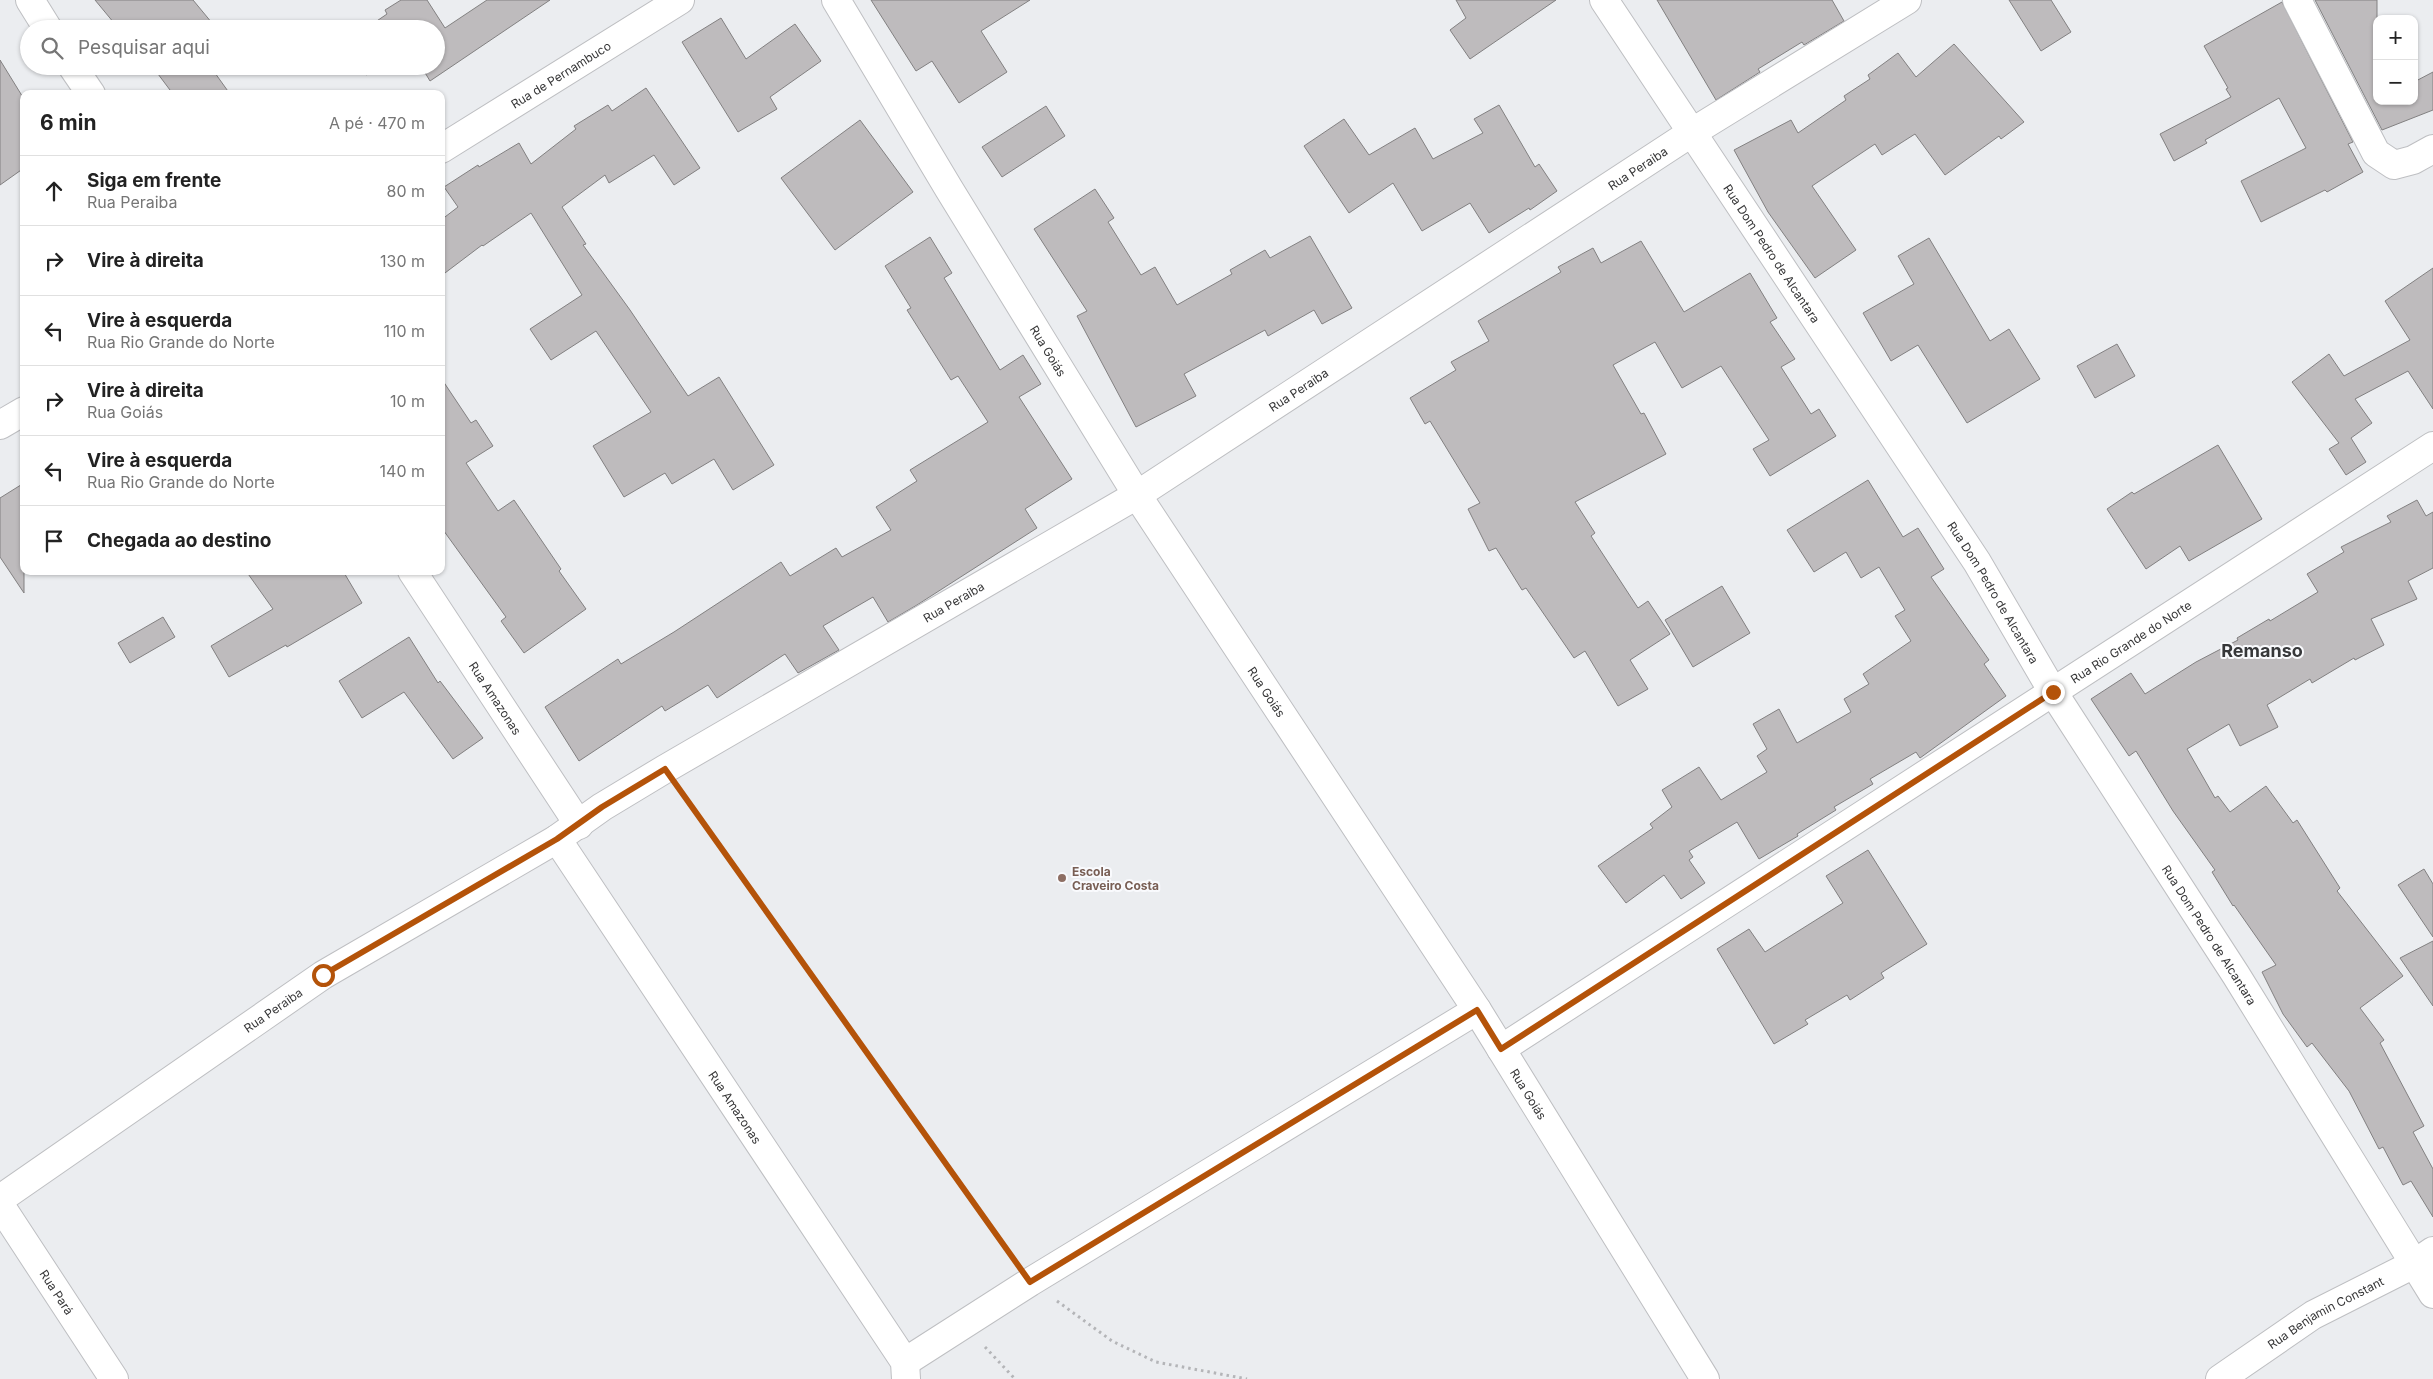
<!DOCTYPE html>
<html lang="pt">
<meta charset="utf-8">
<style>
body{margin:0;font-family:Inter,sans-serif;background:#f6f6f6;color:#222}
.controls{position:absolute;right:15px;top:15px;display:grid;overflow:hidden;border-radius:10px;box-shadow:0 1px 4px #0004}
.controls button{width:45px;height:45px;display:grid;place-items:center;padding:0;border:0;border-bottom:1px solid #e0e0e0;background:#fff;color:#222;font:25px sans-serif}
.stop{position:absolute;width:15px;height:15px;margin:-11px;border:4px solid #b45309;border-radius:50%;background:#fff}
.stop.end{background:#b45309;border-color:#fff;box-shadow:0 1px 5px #0008}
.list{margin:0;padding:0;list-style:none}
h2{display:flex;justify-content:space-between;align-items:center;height:65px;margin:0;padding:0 20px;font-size:21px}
h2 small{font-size:16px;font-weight:400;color:#767676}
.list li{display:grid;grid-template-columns:32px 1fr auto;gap:15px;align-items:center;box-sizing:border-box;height:70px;padding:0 20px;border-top:1px solid #e0e0e0}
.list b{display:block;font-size:19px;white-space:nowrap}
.list p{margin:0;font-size:16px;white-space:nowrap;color:#767676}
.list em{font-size:16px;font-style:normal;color:#767676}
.icon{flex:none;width:28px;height:28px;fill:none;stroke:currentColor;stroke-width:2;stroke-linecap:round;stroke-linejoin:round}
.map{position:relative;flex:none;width:2433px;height:1379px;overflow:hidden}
.search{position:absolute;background:#fff;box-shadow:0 1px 4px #0004;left:20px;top:20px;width:425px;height:55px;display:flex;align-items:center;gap:12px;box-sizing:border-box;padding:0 18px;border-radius:28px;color:#767676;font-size:19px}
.panel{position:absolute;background:#fff;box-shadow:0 1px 4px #0004;left:20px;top:90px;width:425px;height:485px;border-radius:10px}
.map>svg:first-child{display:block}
.building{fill:#bebbbd;stroke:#828081}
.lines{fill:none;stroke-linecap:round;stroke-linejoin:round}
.street-casing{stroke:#bebfc2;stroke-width:30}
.secondary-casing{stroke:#bebfc2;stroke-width:30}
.path{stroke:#b4b5b8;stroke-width:3;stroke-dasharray:2.5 4;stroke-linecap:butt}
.street{stroke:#fff;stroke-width:28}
.secondary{stroke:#fff;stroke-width:28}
.route{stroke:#b45309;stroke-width:6}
.education-dot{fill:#8d6e63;stroke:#f9fafd;stroke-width:2}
.labels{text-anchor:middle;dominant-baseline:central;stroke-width:4;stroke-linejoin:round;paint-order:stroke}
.street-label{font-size:12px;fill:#373738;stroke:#f9fafd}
.education-label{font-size:12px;font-weight:bold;fill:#785e54;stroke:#f9fafd;text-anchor:start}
.district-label{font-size:18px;font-weight:bold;fill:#363739;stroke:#f9fafd}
</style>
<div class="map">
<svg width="2433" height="1379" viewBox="0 0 2433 1379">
<rect width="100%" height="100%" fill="#ebedf0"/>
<path class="building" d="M 95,0 L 193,0 L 217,29 L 119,29 Z
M 401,0 L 427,0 L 445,28 L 487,0 L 550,0 L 430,81 L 421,66 L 436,66 L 436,29 L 365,29 L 387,14 L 385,10 Z
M 871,0 L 1030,0 L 981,31 L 1007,72 L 959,103 L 932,61 L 916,71 Z
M 1456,0 L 1556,0 L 1470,59 L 1450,30 L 1466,18 Z
M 1657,0 L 1832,0 L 1844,21 L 1804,45 L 1802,42 L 1758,69 L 1760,72 L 1716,100 Z
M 2009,0 L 2051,0 L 2071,32 L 2041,51 Z
M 2315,0 L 2377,0 L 2377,101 L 2414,101 L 2414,82 L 2433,72 L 2433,110 L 2382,130 Z
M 2282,2 L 2353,142 L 2348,144 L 2363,172 L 2327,192 L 2325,190 L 2261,222 L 2241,181 L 2306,148 L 2279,98 L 2205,140 L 2207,143 L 2174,161 L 2160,134 L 2231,97 L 2226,89 L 2228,88 L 2204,46 Z
M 721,18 L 746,59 L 795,24 L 821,61 L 770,97 L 777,109 L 738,132 L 682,42 Z
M 1954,44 L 2024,122 L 2001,139 L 1999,136 L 1945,175 L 1915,134 L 1882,155 L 1875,144 L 1812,186 L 1856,250 L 1815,278 L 1768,212 L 1734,150 L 1791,120 L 1798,133 L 1846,100 L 1844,96 L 1870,79 L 1868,75 L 1898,53 L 1916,77 Z
M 0,60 L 24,99 L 24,168 L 0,185 Z
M 152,66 L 210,66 L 230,94 L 173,94 Z
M 361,66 L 380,66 L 366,75 Z
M 646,88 L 700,168 L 674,185 L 654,155 L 609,183 L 605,175 L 562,207 L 586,244 L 583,245 L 630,310 L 688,396 L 719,377 L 774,465 L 733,490 L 714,459 L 672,484 L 665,473 L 624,497 L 593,446 L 651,412 L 596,331 L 551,360 L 530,329 L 582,295 L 531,213 L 483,246 L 482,245 L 441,276 L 441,220 L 458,207 L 444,187 L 478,165 L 479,167 L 519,143 L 531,164 L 576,129 L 574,126 L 608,105 L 612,111 Z
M 1499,105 L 1535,167 L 1539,164 L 1557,191 L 1530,210 L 1529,208 L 1489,233 L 1470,203 L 1422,231 L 1393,183 L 1349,213 L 1304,146 L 1344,119 L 1369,155 L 1415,128 L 1433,159 L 1483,133 L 1474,119 Z
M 1046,106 L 1065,136 L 1002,177 L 982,147 Z
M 860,120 L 913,192 L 835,250 L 781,178 Z
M 1095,189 L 1114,218 L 1108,222 L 1141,275 L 1155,267 L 1177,305 L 1232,274 L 1230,270 L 1265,250 L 1270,258 L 1310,236 L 1352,308 L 1322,324 L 1314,310 L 1268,336 L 1265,330 L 1184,374 L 1196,396 L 1136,427 L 1077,316 L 1087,311 L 1034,229 Z
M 930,237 L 952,273 L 944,278 L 1000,370 L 1023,355 L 1041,384 L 1019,397 L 1072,479 L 1025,509 L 1037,528 L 917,605 L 888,622 L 873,597 L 823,626 L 839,650 L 798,673 L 785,654 L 717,698 L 708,685 L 665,711 L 662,706 L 579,761 L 545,707 L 618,659 L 621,664 L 674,632 L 781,562 L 790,576 L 836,548 L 842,557 L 891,530 L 876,507 L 917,481 L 910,470 L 988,422 L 958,376 L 951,380 L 907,310 L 911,308 L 885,266 Z
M 1929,238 L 1990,341 L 2009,329 L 2040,379 L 1967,423 L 1918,345 L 1891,361 L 1863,313 L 1914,284 L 1898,256 Z
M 1641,241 L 1684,312 L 1750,273 L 1777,318 L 1770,322 L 1795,359 L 1781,367 L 1811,414 L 1819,409 L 1836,436 L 1770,476 L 1753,449 L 1769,440 L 1721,366 L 1682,388 L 1655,342 L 1613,365 L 1641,414 L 1644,413 L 1666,454 L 1575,502 L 1595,533 L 1591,536 L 1638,608 L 1648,601 L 1670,634 L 1630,660 L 1648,689 L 1618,706 L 1585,651 L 1574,658 L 1526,588 L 1522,590 L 1496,548 L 1489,551 L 1468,509 L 1480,503 L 1430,421 L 1425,424 L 1410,398 L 1456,370 L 1451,362 L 1489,341 L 1478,321 L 1561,272 L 1558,267 L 1593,248 L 1601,263 Z
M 2433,268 L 2433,409 L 2408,371 L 2355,399 L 2372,423 L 2351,438 L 2366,462 L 2346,475 L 2329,449 L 2339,443 L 2292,382 L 2329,354 L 2344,376 L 2410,340 L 2385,301 Z
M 2117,344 L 2135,376 L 2095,398 L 2077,366 Z
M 441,378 L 471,423 L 476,420 L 493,446 L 466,463 L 498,511 L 514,500 L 561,569 L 559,571 L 586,609 L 524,653 L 501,621 L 506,617 L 441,527 Z
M 2218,445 L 2262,519 L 2189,561 L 2180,546 L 2146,569 L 2107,509 L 2132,492 L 2134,494 Z
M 1868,480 L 1903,537 L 1918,528 L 1944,569 L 1931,577 L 1989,660 L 1984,664 L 2006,696 L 1920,758 L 1916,752 L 1870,779 L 1873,784 L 1834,807 L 1836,810 L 1797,834 L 1798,836 L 1759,859 L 1737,822 L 1689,851 L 1693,857 L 1689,860 L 1705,883 L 1681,899 L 1664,875 L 1626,903 L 1598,866 L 1653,828 L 1650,824 L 1672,807 L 1662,790 L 1699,767 L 1721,800 L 1767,772 L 1757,756 L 1767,749 L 1753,724 L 1779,709 L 1797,743 L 1851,712 L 1844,699 L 1869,684 L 1863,674 L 1911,641 L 1895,616 L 1905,610 L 1879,567 L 1861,578 L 1846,552 L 1814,572 L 1787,530 Z
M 24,483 L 24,593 L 0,557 L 0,498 Z
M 2417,500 L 2426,516 L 2433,512 L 2433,568 L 2408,581 L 2417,599 L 2371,619 L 2384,645 L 2355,660 L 2354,658 L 2312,683 L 2310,679 L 2267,705 L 2278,727 L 2240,746 L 2229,724 L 2187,749 L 2215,798 L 2218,796 L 2230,812 L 2266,786 L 2293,823 L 2297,820 L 2340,888 L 2337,891 L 2403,976 L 2360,1008 L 2384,1040 L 2380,1043 L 2424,1126 L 2413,1132 L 2433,1169 L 2433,1217 L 2411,1181 L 2403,1185 L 2383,1147 L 2379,1149 L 2349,1091 L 2312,1043 L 2307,1047 L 2283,1014 L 2262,972 L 2276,965 L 2234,905 L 2233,906 L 2212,872 L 2215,870 L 2173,811 L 2136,751 L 2129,756 L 2091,699 L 2131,673 L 2145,694 L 2196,662 L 2238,640 L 2237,638 L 2269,619 L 2270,621 L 2318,592 L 2307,574 L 2344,552 L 2341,547 L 2391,522 L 2387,516 Z
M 246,571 L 343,571 L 362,603 L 287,647 L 286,645 L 229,677 L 211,646 L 273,609 Z
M 1722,586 L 1750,633 L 1693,667 L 1665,620 Z
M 163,617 L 175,637 L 130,663 L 118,643 Z
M 409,637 L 438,683 L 440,681 L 483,738 L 453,759 L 404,692 L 362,718 L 339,681 Z
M 1868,850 L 1927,944 L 1881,973 L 1884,978 L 1850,1000 L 1847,995 L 1805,1020 L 1808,1024 L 1774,1044 L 1717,949 L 1749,929 L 1765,952 L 1843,903 L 1826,876 Z
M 2424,869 L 2433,884 L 2433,937 L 2398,885 Z
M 2433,941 L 2433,1006 L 2400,958 Z"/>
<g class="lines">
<defs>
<g id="street">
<path d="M 30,0 L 48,29"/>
<path id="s1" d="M 1604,0 L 1977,562 L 2053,692 L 2236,975 L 2433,1294"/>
<path d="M 2297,0 L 2376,153 L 2394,165 L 2413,160 L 2433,149"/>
<path d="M 72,66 L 91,94"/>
<path id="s2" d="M 441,149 L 680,0"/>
<path d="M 0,425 L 24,411"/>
<path id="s3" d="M 412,571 L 579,825"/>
<path id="s4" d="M 557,839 L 905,1362 L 906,1379"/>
<path id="s5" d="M 1501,1049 L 2433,446"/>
<path id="s6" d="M 0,1199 L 323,975 L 557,839 L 602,807 L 665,769 L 1137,495 L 1691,133 L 1907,0"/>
<path id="s7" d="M 0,1205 L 114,1379"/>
<path d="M 905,1362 L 1030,1282 L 1477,1010"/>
<path id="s8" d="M 2220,1379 L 2313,1315 L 2414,1264 L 2433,1251"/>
</g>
<g id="secondary">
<path id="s9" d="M 836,0 L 949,189 L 1137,495 L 1477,1010 L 1705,1379"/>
</g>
</defs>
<use href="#street" class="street-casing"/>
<use href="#secondary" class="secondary-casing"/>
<path class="path" d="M 683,794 L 1012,1257
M 1057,1301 L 1112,1341 L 1156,1362 L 1247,1379
M 985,1347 L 1015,1379"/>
<use href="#street" class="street"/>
<use href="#secondary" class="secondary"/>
</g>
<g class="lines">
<path class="route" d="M 323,975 L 557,839 L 602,807 L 665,769 L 1030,1282 L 1477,1010 L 1501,1049 L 2053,692"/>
</g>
<circle class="education-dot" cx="1062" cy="878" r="5"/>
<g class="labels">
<g class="street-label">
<text stroke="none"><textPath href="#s2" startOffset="141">Rua de Pernambuco</textPath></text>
<text stroke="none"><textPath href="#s6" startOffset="1936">Rua Peraiba</textPath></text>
<text stroke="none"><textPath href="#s1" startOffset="304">Rua Dom Pedro de Alcantara</textPath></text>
<text stroke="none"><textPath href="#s9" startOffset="410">Rua Goiás</textPath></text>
<text stroke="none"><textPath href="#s6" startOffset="1531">Rua Peraiba</textPath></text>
<text stroke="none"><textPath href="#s1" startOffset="709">Rua Dom Pedro de Alcantara</textPath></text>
<text stroke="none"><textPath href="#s6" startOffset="1126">Rua Peraiba</textPath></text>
<text stroke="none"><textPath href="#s5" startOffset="750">Rua Rio Grande do Norte</textPath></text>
<text stroke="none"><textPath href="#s9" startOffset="815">Rua Goiás</textPath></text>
<text stroke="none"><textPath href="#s3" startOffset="152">Rua Amazonas</textPath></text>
<text stroke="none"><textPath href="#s1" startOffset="1114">Rua Dom Pedro de Alcantara</textPath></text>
<text stroke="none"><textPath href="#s6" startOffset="332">Rua Peraiba</textPath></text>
<text stroke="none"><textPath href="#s9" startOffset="1295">Rua Goiás</textPath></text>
<text stroke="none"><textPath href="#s4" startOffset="322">Rua Amazonas</textPath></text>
<text stroke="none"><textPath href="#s7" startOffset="104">Rua Pará</textPath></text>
<text stroke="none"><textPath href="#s8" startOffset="125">Rua Benjamin Constant</textPath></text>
</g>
<g class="education-label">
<text x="1072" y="871">Escola<tspan x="1072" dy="14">Craveiro Costa</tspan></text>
</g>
<g class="district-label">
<text x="2262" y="650">Remanso</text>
</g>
</g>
</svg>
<div class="controls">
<button>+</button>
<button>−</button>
</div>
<div class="stop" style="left:323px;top:975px"></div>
<div class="stop end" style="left:2053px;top:692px"></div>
<div class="search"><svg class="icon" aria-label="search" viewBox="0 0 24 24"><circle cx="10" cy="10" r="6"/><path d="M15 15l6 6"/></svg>Pesquisar aqui</div>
<section class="panel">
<h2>6 min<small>A pé · 470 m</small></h2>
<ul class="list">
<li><svg class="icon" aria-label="ahead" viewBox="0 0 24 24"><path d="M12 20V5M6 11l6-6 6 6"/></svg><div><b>Siga em frente</b><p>Rua Peraiba</p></div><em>80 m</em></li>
<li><svg class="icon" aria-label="right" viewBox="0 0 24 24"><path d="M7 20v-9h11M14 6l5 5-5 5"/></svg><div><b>Vire à direita</b></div><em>130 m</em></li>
<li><svg class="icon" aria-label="left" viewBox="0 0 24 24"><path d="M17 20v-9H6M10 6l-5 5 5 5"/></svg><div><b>Vire à esquerda</b><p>Rua Rio Grande do Norte</p></div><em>110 m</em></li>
<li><svg class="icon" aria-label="right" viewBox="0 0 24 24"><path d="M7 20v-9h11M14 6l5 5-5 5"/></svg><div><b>Vire à direita</b><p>Rua Goiás</p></div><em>10 m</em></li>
<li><svg class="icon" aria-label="left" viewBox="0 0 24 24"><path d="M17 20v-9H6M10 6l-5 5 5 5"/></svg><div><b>Vire à esquerda</b><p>Rua Rio Grande do Norte</p></div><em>140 m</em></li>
<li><svg class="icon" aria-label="arrive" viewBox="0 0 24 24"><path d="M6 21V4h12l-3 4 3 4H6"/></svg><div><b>Chegada ao destino</b></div></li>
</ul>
</section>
</div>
